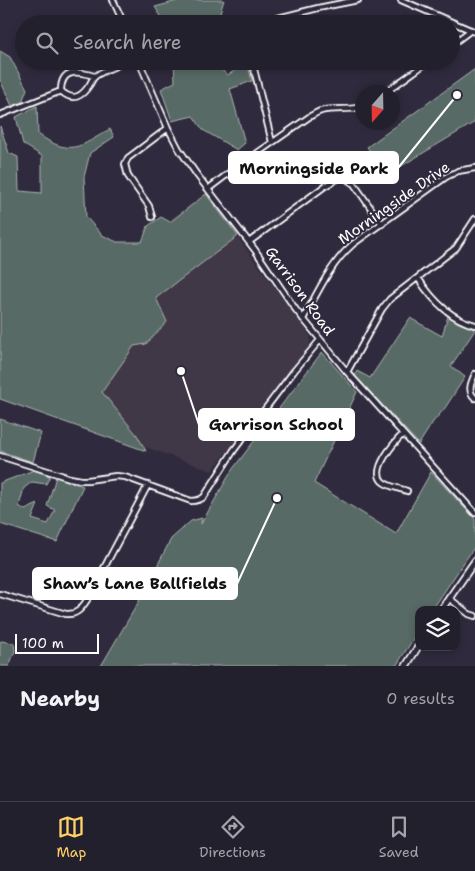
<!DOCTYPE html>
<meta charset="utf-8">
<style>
body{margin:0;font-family:"Shantell Sans",sans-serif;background:#2f2d3a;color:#f1f3f6}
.controls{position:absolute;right:15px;bottom:15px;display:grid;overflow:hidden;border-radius:10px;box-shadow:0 2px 8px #0003}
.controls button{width:45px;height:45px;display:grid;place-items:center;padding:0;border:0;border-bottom:1px solid #403e4a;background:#23202e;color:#f1f3f6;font:25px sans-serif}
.compass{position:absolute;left:355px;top:85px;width:45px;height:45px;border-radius:50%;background:#23202e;box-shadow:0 2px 8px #0003;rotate:200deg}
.scale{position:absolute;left:15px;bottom:12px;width:84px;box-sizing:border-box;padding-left:5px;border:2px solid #fff;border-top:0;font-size:14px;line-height:18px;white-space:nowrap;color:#fff;-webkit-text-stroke:4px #2f2a3d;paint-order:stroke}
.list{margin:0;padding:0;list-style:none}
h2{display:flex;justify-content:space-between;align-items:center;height:65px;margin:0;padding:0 20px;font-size:21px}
h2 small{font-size:16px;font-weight:400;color:#a3a3aa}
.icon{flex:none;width:28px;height:28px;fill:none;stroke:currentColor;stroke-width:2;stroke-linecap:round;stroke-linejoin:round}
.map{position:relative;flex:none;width:475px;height:666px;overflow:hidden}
.search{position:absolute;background:#23202e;box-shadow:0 2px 8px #0003;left:15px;right:15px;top:15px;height:55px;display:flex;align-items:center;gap:12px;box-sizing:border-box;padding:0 18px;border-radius:28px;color:#a3a3aa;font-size:19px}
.sheet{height:135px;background:#23202e}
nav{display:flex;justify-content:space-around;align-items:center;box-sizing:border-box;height:70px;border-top:1px solid #403e4a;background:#23202e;font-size:14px;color:#a3a3aa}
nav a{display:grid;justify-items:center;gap:2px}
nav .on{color:#ffd166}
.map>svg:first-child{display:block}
.built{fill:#413747}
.green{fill:#586b65;stroke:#acb5b2}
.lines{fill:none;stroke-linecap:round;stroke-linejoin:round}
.minor-casing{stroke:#fff;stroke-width:8}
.tertiary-casing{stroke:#fff;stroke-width:9}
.minor{stroke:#2f2a3d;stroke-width:4.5}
.tertiary{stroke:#2f2a3d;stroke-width:5.5}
.labels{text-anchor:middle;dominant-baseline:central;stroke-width:4;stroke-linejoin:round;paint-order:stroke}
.street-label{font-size:15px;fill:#fff;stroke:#2f2a3d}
.leader{fill:none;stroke:#fff;stroke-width:2}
.callout-dot{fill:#fff;stroke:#2f2a3d;stroke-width:2}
.callout{fill:#fff;stroke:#fff;stroke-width:2}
.callout-label{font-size:16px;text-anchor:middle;font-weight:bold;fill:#111}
</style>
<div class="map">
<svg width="475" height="666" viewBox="0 0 475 666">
<rect width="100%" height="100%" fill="#2f2a3d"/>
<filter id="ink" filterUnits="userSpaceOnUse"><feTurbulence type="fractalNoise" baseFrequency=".02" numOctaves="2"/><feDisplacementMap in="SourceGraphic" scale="10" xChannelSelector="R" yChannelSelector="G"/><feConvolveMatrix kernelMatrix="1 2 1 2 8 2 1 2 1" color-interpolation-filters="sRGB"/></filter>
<g filter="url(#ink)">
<path class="built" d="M 206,194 L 310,336 L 310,342 L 309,346 L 212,471 L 0,395 L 0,333 L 14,330 Z"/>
<path class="green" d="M 181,0 L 224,0 L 218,19 L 215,24 L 166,24 L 155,7 Z
M 0,51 L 10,57 L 27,89 L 22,102 L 12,106 L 0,80 Z
M 174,61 L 210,61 L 228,75 L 247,62 L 252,81 L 230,89 L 245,143 L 237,150 L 203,130 L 193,116 L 172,121 L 161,89 L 175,82 Z
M 475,69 L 475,122 L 388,174 L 367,147 Z
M 37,106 L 38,134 C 70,157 80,147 110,129 L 114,137 L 90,153 L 84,177 L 86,217 L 102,235 L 117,242 L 142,242 L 148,226 L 161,217 L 170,222 L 206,194 L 238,236 L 156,298 L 167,322 L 146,344 L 134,346 L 102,392 L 137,435 L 146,451 L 0,399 L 0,126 L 9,153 L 18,157 L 19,191 L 42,193 L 42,156 L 23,144 L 16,117 Z
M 448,316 L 475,330 L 451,366 L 465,377 L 445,408 L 433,422 L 419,444 L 355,376 L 357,371 L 370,378 L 410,318 L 442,336 Z
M 322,352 L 357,392 L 314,483 L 396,534 L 431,472 L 475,519 L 475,546 L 432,610 L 419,610 L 419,630 L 396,666 L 101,666 L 138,603 L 171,539 L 191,521 L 202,518 L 201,524 L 232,470 Z
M 0,419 L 41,433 L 33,462 L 0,451 Z
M 34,470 L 50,476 L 46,484 L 32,482 L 24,488 L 19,506 L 25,510 L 38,504 L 32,519 L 48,524 L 55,510 L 47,506 L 56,477 L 83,486 L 57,542 L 0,524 L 0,483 Z
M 1,641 L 14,643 L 15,651 L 9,666 L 0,666 L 0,642 Z"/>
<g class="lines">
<defs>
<path id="minor" d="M 113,0 L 124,24
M 401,0 L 475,32
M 262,24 L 266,21 L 318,8 L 358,0
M 451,45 L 471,30
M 139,61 L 168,128 L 179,149 L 197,175 L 255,250 L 296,310 L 347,372 L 475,513
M 252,61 L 272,142
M 61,91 C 73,102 82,97 90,84 C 92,80 93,77 97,75 C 106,69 117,66 127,61
M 61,91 C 61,68 78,71 94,76
M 386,92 L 429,61
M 0,115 L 61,91
M 208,189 L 233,170 L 309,117 C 313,115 317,112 321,111 C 334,107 349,111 362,107
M 152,217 L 149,206 L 128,176 L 125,164 L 128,158 L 168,128
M 249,242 L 325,186 L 337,179 L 344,177 L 354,184 L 382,224
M 418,278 C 431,298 450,319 475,325
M 303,319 C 318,292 330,264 353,244 L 446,177 L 458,171 L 475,168
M 347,372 L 382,309 L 390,299 L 456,248 L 475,219
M 475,374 C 471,383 467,391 475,398
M 403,434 C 394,443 371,469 382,481 C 388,487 399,488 407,491
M 0,456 L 70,478 L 81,480 L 88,480 L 116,476 L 125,477 L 191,501 C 197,501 200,500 204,497 L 234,450 L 294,371 L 320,340
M 0,594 L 66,614 C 77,615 81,609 87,600 L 148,485
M 449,598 L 469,614 L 475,616"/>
<path id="tertiary" d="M 441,610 L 475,561
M 406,666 L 419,645"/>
</defs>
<use href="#minor" class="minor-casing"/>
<use href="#tertiary" class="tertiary-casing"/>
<use href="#minor" class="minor"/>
<use href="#tertiary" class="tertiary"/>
</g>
</g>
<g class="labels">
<g class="street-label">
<text transform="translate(394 203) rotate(-35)">Morningside Drive</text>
<text transform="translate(300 291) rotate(54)">Garrison Road</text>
</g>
</g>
<path class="leader" d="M457 95L398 168M181 371L199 425M277 498L237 584"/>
<g class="callout-dot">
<circle cx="457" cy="95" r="5"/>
<circle cx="181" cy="371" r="5"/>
<circle cx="277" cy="498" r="5"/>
</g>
<g class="callout">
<rect x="229" y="152" width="169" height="31" rx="5"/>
<rect x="199" y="409" width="155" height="31" rx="5"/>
<rect x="33" y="568" width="204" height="31" rx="5"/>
</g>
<g class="callout-label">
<text x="314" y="174">Morningside Park</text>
<text x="276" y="430">Garrison School</text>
<text x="135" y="589">Shaw’s Lane Ballfields</text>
</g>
</svg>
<div class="controls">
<button><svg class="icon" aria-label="layers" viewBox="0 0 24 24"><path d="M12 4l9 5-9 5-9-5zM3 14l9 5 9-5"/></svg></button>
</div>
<svg class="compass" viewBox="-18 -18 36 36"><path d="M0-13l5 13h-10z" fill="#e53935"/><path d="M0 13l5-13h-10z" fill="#a3a3aa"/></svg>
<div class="scale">100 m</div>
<div class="search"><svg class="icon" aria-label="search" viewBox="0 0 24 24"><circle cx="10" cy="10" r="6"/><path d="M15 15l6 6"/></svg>Search here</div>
</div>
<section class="sheet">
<h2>Nearby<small>0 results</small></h2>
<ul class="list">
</ul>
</section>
<nav>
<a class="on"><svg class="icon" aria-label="map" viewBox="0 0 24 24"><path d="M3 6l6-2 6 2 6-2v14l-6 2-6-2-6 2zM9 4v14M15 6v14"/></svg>Map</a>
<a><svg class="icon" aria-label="directions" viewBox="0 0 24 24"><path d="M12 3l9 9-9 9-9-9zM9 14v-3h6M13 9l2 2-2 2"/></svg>Directions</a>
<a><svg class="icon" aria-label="saved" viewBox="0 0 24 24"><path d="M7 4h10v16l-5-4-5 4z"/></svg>Saved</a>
</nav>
